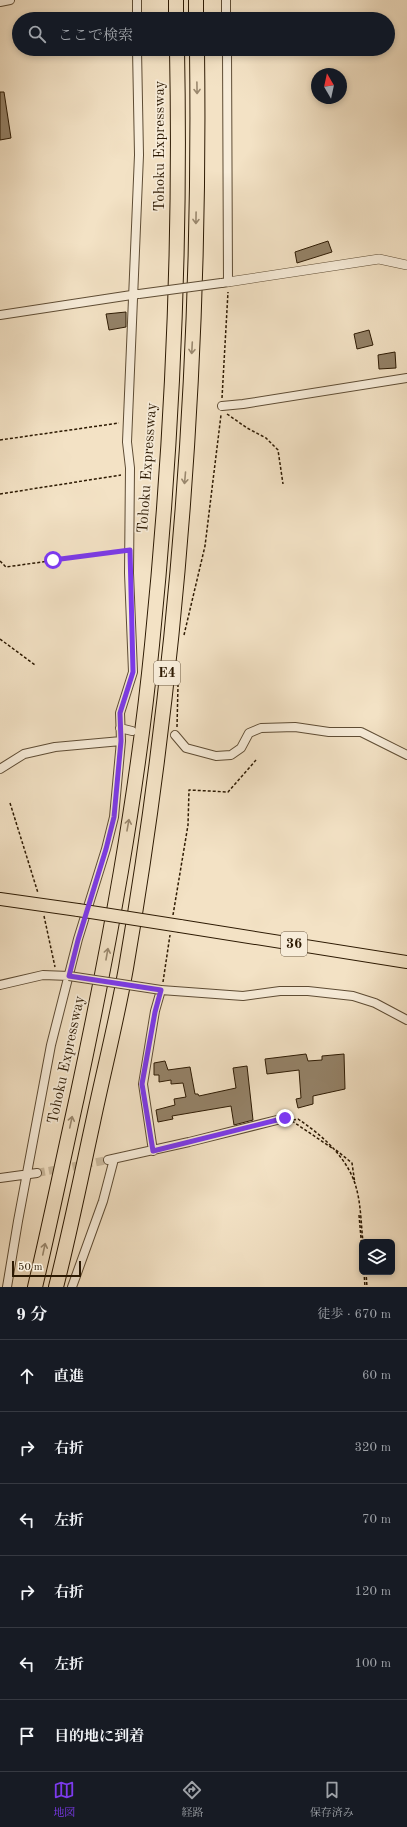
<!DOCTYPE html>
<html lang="ja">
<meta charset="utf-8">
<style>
body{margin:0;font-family:"Old Standard TT","Noto Serif JP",serif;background:#242831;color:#f1f3f6}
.controls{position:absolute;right:12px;bottom:12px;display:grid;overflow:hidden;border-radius:6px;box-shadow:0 2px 6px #0003}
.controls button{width:36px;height:36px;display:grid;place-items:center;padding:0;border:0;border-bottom:1px solid #363941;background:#171b24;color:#f1f3f6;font:20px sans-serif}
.compass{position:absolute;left:311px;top:68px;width:36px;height:36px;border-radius:50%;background:#171b24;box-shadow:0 2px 6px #0003;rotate:351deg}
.scale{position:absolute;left:12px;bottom:10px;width:69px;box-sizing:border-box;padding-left:4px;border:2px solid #2d1a03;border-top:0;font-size:11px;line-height:14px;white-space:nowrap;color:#2d1a03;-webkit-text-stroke:3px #f7ecd9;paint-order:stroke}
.stop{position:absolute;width:12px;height:12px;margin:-9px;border:3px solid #7c3aed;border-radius:50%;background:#fff}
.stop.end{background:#7c3aed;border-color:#fff;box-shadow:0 1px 4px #0008}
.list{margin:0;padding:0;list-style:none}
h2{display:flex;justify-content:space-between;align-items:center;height:52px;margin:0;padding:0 16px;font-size:17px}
h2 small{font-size:13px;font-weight:400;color:#9ea1a6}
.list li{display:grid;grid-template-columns:26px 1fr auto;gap:12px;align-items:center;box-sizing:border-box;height:72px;padding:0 16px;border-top:1px solid #363941}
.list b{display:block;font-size:15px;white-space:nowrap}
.list em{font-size:13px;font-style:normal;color:#9ea1a6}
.icon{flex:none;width:22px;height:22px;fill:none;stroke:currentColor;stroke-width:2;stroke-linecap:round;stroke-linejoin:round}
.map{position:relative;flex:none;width:407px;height:1287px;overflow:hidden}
.search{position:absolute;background:#171b24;box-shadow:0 2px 6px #0003;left:12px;right:12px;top:12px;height:44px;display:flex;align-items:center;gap:10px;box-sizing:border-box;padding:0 14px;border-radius:22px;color:#9ea1a6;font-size:15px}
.sheet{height:484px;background:#171b24}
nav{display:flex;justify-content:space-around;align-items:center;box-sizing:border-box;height:56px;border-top:1px solid #363941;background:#171b24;font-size:11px;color:#9ea1a6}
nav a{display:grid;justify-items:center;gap:2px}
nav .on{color:#7c3aed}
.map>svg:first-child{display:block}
.building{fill:#948268;stroke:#2d1a03}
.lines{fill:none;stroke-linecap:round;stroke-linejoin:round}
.minor-tunnel{stroke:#cbba9e;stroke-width:8;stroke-dasharray:8 4;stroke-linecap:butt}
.minor-casing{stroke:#5e4c34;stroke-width:10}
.tertiary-casing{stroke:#5e4c34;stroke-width:10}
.primary-casing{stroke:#2d1a03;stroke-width:14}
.motorway-casing{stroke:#2d1a03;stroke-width:16}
.path{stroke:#2d1a03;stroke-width:1.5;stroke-dasharray:3 2;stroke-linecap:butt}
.minor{stroke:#f7ecd9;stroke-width:8}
.tertiary{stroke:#f7ecd9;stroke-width:9}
.primary{stroke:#f3e2c5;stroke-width:12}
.motorway{stroke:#f3e2c5;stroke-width:14}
.minor-bridge-casing{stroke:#5e4c34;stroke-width:10;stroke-linecap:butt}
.primary-bridge-casing{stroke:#2d1a03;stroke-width:14;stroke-linecap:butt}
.minor-bridge{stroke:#f7ecd9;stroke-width:8}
.primary-bridge{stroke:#f3e2c5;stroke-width:12}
.oneway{stroke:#9a886e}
.route{stroke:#7c3aed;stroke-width:5}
.labels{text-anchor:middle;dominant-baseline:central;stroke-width:3.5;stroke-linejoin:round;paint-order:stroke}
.shield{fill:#f7ecd9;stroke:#6a5943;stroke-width:1}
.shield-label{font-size:14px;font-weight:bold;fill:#2d1a03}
.street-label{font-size:15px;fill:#2d1a03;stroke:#f7ecd9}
</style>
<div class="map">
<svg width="407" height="1287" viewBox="0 0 407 1287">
<rect width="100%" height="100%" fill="#f3e2c5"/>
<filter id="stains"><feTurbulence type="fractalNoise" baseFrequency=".005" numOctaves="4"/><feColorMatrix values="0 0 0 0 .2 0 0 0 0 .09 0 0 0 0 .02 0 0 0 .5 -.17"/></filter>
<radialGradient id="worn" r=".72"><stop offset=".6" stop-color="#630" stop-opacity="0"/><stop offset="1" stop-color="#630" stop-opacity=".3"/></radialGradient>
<path class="building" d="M 0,92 L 4,92 L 11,138 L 0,140 Z
M 328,241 L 332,252 L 297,263 L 295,252 Z
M 126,312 L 126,327 L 109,330 L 106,314 Z
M 369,330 L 373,345 L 357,349 L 354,334 Z
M 395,352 L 396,368 L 379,369 L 378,355 Z
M 306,1054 L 308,1061 L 322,1060 L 322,1056 L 344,1054 L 345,1089 L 313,1096 L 313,1104 L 298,1108 L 296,1099 L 301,1098 L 299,1070 L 267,1074 L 265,1059 Z
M 165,1061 L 168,1070 L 190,1067 L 195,1094 L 198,1094 L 199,1096 L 236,1088 L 233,1068 L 247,1066 L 253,1120 L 234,1125 L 231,1106 L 172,1116 L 173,1119 L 158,1122 L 156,1110 L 175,1105 L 174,1099 L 186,1097 L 183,1083 L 171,1084 L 171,1080 L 159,1082 L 159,1075 L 154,1075 L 154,1063 Z"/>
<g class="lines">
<path class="minor-tunnel" d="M 37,1173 L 108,1160"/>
<defs>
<path id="minor" d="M 137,0 L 137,19
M 226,0 L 226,19
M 0,2 L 10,0
M 222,283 L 228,282 L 227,49
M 0,315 L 138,294
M 222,406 L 243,404 L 407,378
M 120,728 L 132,731
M 175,735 L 186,748 L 216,756 L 231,755 L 241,748 L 249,733 L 261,728 L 295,727 L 329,732 L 361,732 L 407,755
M 0,769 L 24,754 L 55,747 L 121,741
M 0,985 L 43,975 L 69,976
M 153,1151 L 143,1084 L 155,1011 L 161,990 L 243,996 L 280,991 L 308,991 L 353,996 L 375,1003 L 407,1020
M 108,1160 L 189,1142 L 285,1118
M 0,1178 L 37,1173
M 7,1287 L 18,1221 L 51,1045 L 78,939 L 106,849 L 114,817 L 121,741 L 120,713 L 133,672 L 129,573 L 130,468 L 127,442 L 139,155 L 137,49
M 72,1287 L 103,1201 L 114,1159"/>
<path id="tertiary" d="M 228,282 L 379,259 L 407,265"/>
<path id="primary" d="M 0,899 L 78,910
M 180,926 L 407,962"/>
<path id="motorway" d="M 176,0 L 176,19
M 196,0 L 196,19
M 35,1287 C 50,1224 63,1160 77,1097 C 109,947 137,797 152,645 C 172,447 181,248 177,49
M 56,1287 C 70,1232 81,1177 93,1122 C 104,1070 117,1019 126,968 C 178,665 201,357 197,49"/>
</defs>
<use href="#minor" class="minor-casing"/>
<use href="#tertiary" class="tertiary-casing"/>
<use href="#primary" class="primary-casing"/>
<use href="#motorway" class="motorway-casing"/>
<path class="path" d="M 222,398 L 228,292
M 227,414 L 247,428 L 266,438 L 278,450 L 283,484
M 0,440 L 119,423
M 0,494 L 121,475
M 0,561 L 6,567 L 121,551
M 184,635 L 205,546 L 221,415
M 0,639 L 35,665
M 177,727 L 178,685
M 10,803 L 38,893
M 173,915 L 188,825 L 189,790 L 228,792 L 256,760
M 44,916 L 55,967
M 163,982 L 170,935
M 293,1120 L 298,1119 C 322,1135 348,1158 356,1187 C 361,1204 361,1224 363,1242
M 292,1121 L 332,1148
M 336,1150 L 352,1163 L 355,1184
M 359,1215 L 362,1250
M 364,1272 L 365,1287
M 366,1272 L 367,1287"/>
<use href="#minor" class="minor"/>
<use href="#tertiary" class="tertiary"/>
<use href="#primary" class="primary"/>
<use href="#motorway" class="motorway"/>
<defs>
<path id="minor-bridge" d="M 139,294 L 221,283
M 69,976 L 161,990"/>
<path id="primary-bridge" d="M 78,910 L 180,926"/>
</defs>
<use href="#minor-bridge" class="minor-bridge-casing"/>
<use href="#primary-bridge" class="primary-bridge-casing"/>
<use href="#minor-bridge" class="minor-bridge"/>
<use href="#primary-bridge" class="primary-bridge"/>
</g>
<defs><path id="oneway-shaft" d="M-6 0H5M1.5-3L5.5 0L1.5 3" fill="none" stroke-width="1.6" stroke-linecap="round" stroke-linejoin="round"/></defs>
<g class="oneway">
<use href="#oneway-shaft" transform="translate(197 88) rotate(89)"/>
<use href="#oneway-shaft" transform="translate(196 218) rotate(91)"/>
<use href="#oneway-shaft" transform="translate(192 348) rotate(93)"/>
<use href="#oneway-shaft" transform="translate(185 478) rotate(95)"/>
<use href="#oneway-shaft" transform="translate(128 825) rotate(-80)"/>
<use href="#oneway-shaft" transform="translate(107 954) rotate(-80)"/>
<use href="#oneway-shaft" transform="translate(71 1122) rotate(-78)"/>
<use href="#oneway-shaft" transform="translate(44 1249) rotate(-78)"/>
</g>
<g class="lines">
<path class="route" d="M 53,560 L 130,550 L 133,672 L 120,713 L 121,741 L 114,817 L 106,849 L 78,940 L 69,976 L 161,990 L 155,1012 L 142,1084 L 153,1151 L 285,1118"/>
</g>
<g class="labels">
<g class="shield">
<rect x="154" y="661" width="26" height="24" rx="3"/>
<rect x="281" y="932" width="26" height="24" rx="3"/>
</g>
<g class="shield-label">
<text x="167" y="673">E4</text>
<text x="294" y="944">36</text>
</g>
<g class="street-label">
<text transform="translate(160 146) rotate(-90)">Tohoku Expressway</text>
<text transform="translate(148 468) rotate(-86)">Tohoku Expressway</text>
<text transform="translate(67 1060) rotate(-78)">Tohoku Expressway</text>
</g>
</g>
<rect width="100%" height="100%" filter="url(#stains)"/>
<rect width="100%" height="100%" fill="url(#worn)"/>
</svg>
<div class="controls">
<button><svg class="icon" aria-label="layers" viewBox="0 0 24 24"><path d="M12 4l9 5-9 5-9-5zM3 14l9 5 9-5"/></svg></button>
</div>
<svg class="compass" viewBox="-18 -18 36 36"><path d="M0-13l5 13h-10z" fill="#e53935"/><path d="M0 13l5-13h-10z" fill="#9ea1a6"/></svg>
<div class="scale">50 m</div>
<div class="stop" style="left:53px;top:560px"></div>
<div class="stop end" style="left:285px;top:1118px"></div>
<div class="search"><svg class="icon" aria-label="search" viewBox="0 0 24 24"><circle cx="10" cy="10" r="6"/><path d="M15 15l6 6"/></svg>ここで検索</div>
</div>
<section class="sheet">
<h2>9 分<small>徒歩 · 670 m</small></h2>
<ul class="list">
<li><svg class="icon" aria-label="ahead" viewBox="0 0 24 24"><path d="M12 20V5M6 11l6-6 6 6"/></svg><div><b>直進</b></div><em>60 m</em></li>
<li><svg class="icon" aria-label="right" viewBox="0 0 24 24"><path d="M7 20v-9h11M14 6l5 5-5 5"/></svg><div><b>右折</b></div><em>320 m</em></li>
<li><svg class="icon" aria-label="left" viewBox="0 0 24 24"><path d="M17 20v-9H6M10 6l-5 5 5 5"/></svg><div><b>左折</b></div><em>70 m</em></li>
<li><svg class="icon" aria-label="right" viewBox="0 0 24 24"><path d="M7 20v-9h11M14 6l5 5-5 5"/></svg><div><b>右折</b></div><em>120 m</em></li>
<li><svg class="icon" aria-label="left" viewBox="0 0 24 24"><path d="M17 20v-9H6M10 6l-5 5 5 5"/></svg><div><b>左折</b></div><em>100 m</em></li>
<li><svg class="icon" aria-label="arrive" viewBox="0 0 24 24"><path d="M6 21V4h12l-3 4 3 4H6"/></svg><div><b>目的地に到着</b></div></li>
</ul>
</section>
<nav>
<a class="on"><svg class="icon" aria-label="map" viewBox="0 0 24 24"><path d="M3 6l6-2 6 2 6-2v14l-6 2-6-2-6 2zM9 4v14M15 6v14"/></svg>地図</a>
<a><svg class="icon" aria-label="directions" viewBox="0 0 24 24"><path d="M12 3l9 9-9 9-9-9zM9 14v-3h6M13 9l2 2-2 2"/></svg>経路</a>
<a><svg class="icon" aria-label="saved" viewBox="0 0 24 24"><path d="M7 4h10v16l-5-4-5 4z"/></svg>保存済み</a>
</nav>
